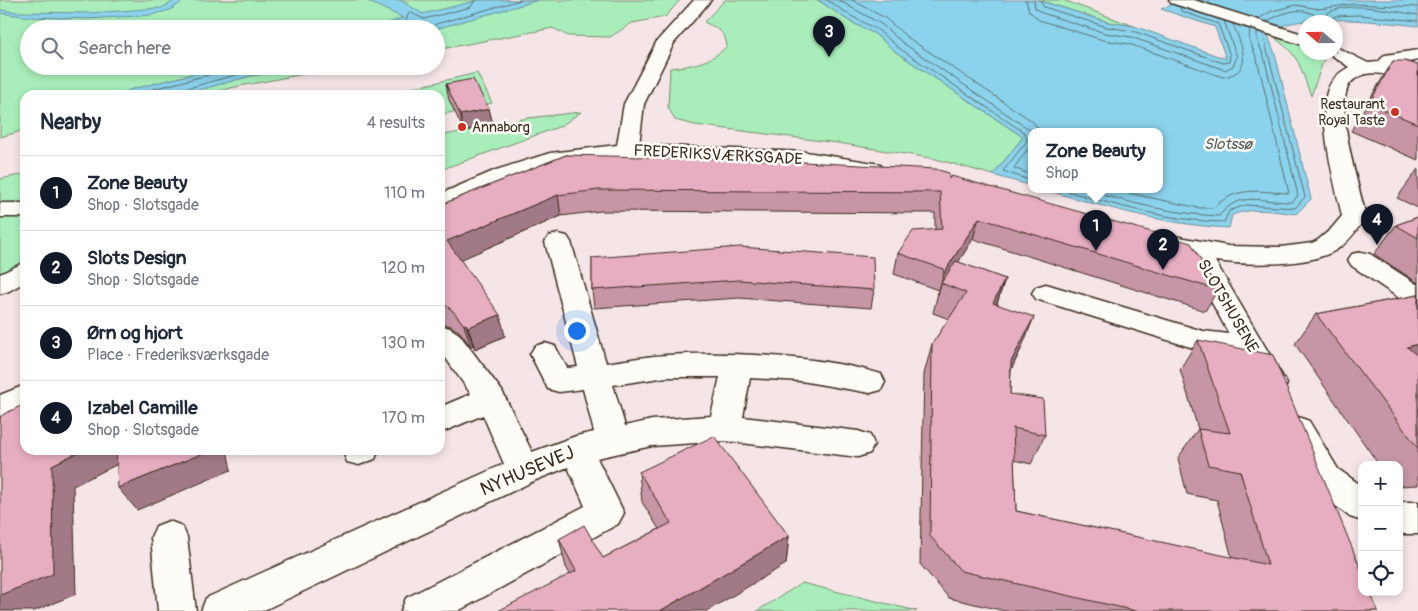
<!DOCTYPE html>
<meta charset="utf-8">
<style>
body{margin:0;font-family:Pangolin,sans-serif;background:#f6f6f7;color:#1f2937}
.controls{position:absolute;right:15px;bottom:15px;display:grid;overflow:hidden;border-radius:10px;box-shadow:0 2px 8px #0003}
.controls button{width:45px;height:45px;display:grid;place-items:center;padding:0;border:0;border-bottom:1px solid #e0e1e3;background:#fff;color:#1f2937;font:25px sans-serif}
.compass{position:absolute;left:1298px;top:15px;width:45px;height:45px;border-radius:50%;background:#fff;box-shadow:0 2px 8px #0003;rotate:290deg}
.you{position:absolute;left:576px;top:330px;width:18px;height:18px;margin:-12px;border:4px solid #fff;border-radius:50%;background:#1a73e8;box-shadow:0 0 0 8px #1a73e833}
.badge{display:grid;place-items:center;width:32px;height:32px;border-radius:50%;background:#111827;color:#fff;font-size:16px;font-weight:700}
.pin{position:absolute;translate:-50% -41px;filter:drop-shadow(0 1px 2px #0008)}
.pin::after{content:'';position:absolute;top:26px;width:18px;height:15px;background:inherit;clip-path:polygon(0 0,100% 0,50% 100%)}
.popup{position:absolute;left:1028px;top:128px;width:135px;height:65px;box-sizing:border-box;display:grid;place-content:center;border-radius:10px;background:#fff;filter:drop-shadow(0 1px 4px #0005);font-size:16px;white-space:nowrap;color:#747a83}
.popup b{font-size:19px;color:#1f2937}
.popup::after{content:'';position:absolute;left:50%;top:100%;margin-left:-10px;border:10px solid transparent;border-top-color:#fff}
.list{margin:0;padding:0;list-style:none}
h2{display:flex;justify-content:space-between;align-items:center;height:65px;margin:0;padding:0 20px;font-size:21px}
h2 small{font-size:16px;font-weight:400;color:#747a83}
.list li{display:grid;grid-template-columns:32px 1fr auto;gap:15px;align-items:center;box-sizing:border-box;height:75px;padding:0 20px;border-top:1px solid #e0e1e3}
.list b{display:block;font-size:19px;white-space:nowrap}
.list p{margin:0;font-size:16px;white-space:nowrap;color:#747a83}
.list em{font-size:16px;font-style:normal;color:#747a83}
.icon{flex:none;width:28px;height:28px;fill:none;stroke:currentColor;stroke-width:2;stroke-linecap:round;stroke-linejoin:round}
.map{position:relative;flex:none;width:1418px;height:611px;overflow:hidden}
.search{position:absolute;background:#fff;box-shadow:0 2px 8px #0003;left:20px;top:20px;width:425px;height:55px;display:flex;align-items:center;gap:12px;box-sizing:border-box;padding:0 18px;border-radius:28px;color:#747a83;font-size:19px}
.panel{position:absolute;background:#fff;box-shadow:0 2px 8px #0003;left:20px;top:90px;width:425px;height:365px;border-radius:15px}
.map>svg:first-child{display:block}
.green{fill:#a9eeba;stroke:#728c6c}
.water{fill:#8bd3ec;stroke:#6b8f9a}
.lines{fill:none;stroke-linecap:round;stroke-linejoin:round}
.shore{stroke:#5b6e70;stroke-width:1}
.minor-casing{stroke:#3b2a1e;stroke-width:3}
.minor{fill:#fdfcf7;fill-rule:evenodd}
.wall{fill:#c796a6;stroke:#3b2a1e}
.shaded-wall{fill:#a27a87;stroke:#3b2a1e}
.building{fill:#e7aec1;stroke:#3b2a1e}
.poi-dot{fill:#c8321e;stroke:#fdfcf7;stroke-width:2}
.labels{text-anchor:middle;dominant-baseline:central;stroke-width:5;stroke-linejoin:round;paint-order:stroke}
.far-poi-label{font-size:14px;fill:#3b2a1e;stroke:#fdfcf7;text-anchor:end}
.far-water-label{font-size:15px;font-style:italic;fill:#535d5c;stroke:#fdfcf7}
.street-label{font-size:16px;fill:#3b2a1e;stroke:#fdfcf7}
.near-street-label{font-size:19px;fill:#3b2a1e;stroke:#fdfcf7}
</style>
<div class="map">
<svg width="1418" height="611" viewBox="0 0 1418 611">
<rect width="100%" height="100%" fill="#f6e5e7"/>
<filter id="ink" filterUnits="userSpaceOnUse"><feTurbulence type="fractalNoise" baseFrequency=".02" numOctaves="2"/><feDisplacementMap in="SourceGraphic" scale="10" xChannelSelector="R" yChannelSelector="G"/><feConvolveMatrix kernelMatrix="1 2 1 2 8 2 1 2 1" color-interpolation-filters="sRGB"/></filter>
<g filter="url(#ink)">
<path class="green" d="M 0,0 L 680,0 L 665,17 L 632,23 L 610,37 L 568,36 L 553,28 L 436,50 L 436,29 L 29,29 L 29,66 L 346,66 L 235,87 L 204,95 L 25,95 L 25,130 L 0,137 Z
M 725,0 L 818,0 L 849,21 L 875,34 L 896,52 L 1023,137 L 993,175 L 936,159 L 838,143 L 695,125 L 675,120 L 668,107 L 670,68 C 692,66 712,62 727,46 C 725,31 717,28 704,22 Z
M 1038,0 L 1063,0 L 1134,26 L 1108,22 Z
M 1284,38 L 1305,44 L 1306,52 L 1326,53 L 1311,96 C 1300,68 1301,57 1276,39 Z
M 477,73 L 492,103 L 440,115 L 440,95 L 382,95 Z
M 581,112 L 561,126 L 440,170 L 440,136 L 528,118 Z
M 25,174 L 25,270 L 0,278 L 0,179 Z
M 802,583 L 917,611 L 757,611 Z"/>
<path class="water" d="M 177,0 L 185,0 L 170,10 L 151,15 L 89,19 L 30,17 L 0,13 L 0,10 L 18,12 L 90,13 L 161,8 Z
M 365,0 L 400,0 L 423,14 L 479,0 L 539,0 L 435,29 L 370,29 L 403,18 Z
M 818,0 L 1038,0 L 1108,22 L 1134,26 L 1226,59 L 1215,27 L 1161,9 L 1183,0 L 1418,0 L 1418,26 C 1390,23 1283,9 1268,36 L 1275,54 L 1311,199 L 1296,214 C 1273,211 1253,207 1232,215 L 1229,228 C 1166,225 1106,207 1045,190 L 1160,190 L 1160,132 L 1032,132 L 1032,186 L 993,175 L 1023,137 L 896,52 L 875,34 L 849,21 Z
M 225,66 L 303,66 L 291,70 L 251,76 L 180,95 L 118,95 L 132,89 Z"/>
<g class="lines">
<path class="shore" d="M 827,0 L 851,16 L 878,30 L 899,48 L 1025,133 L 1027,141 L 1003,171 L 1032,181
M 838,0 L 881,24 L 903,43 L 1033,132
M 852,0 L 885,18 L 907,37 L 1032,121 L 1041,132
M 1026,0 L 1029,11 L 1039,20 L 1103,40 L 1129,44 L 1223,77 C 1256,72 1241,45 1233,24
M 1034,0 L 1035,8 L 1042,13 L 1105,33 L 1131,37 L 1225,70 L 1233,66 L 1237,57 L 1224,21
M 1040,0 L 1044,7 L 1107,27 L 1133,31 L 1223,63 L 1229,62 L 1230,55 L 1218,24 L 1181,11 L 1180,7
M 1258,19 L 1272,11 L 1296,5 L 1319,9 L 1354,4 L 1418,7
M 1267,21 C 1281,14 1298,6 1313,14 L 1317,22
M 1324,22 L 1327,13 C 1353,0 1390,11 1418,15
M 1330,22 L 1331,18 L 1337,16 L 1359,15 L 1418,21
M 389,29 L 405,24 L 409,12 L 424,19 L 471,7 L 475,0
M 431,29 L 436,24 L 521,0
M 130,95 L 216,73 L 220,71 L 221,66
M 183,95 L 184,90 L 188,88 L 250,71 L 282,66
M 1032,143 L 1014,168 L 1032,175
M 1063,190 C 1116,205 1168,221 1224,222 L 1229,211 L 1246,205 L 1295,208 L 1305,197 L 1263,34
M 1086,190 C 1130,203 1173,214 1219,216 C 1240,189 1264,203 1293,202 L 1298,195 L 1264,57 L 1257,40 L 1257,32
M 1114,190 L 1199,208 L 1213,208 C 1238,185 1258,192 1289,193 L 1257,59 L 1249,40 L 1250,29"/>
<defs>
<path id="minor" d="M 694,0 L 711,0 L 674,43 L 644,104 L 639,145 L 806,152 L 880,164 L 883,169 L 880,174 L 872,176 L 806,166 L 627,158 L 561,164 L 512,180 L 440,209 L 440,194 L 496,170 L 550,153 L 617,145 L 624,104 L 657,41 Z
M 1169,0 L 1194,0 L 1306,35 L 1306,46 L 1171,3 Z
M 1336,47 L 1368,63 L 1378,62 L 1385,55 L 1418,50 L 1418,60 L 1395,65 L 1418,73 L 1418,86 C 1400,81 1385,70 1366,74 C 1359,76 1351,80 1348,87 C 1336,113 1359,187 1366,216 C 1358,229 1349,242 1336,250 C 1309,267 1246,265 1215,261 L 1287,384 L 1283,392 L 1272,395 L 1261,392 L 1242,356 L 1203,351 L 1036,299 L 1032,293 L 1036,287 L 1046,284 L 1203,331 L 1229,334 L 1186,255 L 1149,247 L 1145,241 L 1149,235 L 1158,233 L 1228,246 L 1281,247 L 1312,243 L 1318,240 L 1331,229 L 1342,216 C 1335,184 1317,119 1328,89 C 1332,78 1340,72 1349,67 L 1327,52 L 1336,52 Z
M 0,203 L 25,203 L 25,217 L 0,217 Z
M 558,234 L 567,236 L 571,242 L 606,363 C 626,360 647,356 667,355 C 729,351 822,356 881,374 L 885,382 L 881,390 L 870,393 L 801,381 L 750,378 L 743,417 L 858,431 L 870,435 L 874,444 L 870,453 L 858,457 L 725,441 L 652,446 L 597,458 L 624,513 L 618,524 L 458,611 L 401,611 L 406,598 L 585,506 L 568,467 L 536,480 L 262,611 L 201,611 L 206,598 L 504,464 L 483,415 L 440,433 L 440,407 L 471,394 L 440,350 L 440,325 L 450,328 L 459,334 L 502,391 L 532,452 L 576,436 L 594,432 L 583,389 L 559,392 L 548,389 L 530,354 L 535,346 L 545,343 L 555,346 L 567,368 L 578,367 L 545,242 L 549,236 ZM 667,377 L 720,377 L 711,416 L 652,420 L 625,426 L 613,385 Z
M 1361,252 L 1370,254 L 1418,285 L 1418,307 L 1408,304 L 1352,266 L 1348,260 L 1352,254 Z
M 25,262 L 25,282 L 9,291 L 0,294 L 0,274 Z
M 25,385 L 25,411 L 0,421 L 0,395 Z
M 1298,417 L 1309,421 L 1338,469 L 1362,486 L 1362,521 L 1350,517 L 1314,489 L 1282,430 L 1287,421 Z
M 344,450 L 379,450 L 375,459 L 359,465 L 347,462 L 343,452 Z
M 1399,502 L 1418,502 L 1418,534 L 1399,534 Z
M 169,521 L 182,526 L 187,537 L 196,611 L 158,611 L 151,537 L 156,526 Z"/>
</defs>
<use href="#minor" class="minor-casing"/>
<use href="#minor" class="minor"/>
</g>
<path class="wall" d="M 1393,61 L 1418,65 L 1418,160 L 1351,131 L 1377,87 Z
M 446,84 L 489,109 L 493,125 L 464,131 L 449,100 Z
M 566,155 L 949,179 L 1218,290 L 1205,311 L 973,239 L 958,262 L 1005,279 L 997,304 L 1022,347 L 1011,370 L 1010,394 L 1045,435 L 1031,464 L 1014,460 L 1016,511 L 1232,558 L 1217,500 L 1187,494 L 1178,458 L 1198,429 L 1180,369 L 1198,340 L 1378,611 L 1005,611 L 949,598 L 920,564 L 924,374 L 932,344 L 949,319 L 933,313 L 938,293 L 938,294 L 938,290 L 894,274 L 898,253 L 935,229 L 935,213 L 601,211 L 561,216 L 460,259 L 505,336 L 475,349 L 473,345 L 471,347 L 460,332 L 451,326 L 440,324 L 440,205 Z
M 1418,169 L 1418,208 L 1397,198 Z
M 1418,217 L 1418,283 L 1374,254 L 1396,225 Z
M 592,258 L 874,290 L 871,308 L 739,298 L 594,308 L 592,290 Z
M 1418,295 L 1418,485 L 1399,486 L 1399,465 L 1379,465 L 1295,344 L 1316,314 Z
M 639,472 L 789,536 L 786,564 L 570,574 L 566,567 L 559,539 L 603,558 L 659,529 L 642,502 Z"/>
<path class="shaded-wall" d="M 489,109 L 493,125 L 464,131 L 460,115 Z
M 558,195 L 561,216 L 453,263 L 447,241 Z
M 979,218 L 973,239 L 944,285 L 941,283 L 938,294 L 944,273 Z
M 1005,279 L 995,308 L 993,303 Z
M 500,315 L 505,336 L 475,349 L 468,327 Z
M 1034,317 L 1022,347 L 1000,392 L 1011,362 Z
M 466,324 L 473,345 L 471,347 L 464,325 Z
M 440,344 L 446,361 L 440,364 Z
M 1418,344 L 1418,369 L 1407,347 Z
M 83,450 L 124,450 L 124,461 L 73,486 L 76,594 L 34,611 L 0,611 L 0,595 L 52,465 Z
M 211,450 L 227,450 L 231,470 L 137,510 L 118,488 Z
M 789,536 L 786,564 L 707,611 L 660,611 Z"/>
<path class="building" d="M 1393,61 L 1405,61 L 1418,65 L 1418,124 L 1369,104 Z
M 473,79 L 489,109 L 460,115 L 446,84 Z
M 566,155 L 766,160 L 935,169 L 949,173 L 949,179 L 951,176 L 1191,243 L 1218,290 L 979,218 L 944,273 L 943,269 L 898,253 L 913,231 L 942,229 L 940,192 L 599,190 L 558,195 L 447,241 L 500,315 L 468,327 L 466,324 L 464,325 L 453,311 L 444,304 L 440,304 L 440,205 Z
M 1418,217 L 1418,238 L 1396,225 Z
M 740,247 L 873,257 L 874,290 L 739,280 L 592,290 L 592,258 Z
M 956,261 L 1005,279 L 993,303 L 1034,317 L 1011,362 L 1010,394 L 1043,399 L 1045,435 L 1013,428 L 1016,511 L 1268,565 L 1240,471 L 1208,465 L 1198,429 L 1230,433 L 1198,340 L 1273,355 L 1362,572 L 1362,592 L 1370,592 L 1378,611 L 1136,611 L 961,571 L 930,536 L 932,344 L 966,293 L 941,283 Z
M 1418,295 L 1418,344 L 1407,347 L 1418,356 L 1418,448 L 1316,314 Z
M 25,404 L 25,450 L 83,450 L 52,465 L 53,574 L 0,595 L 0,417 L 4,414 Z
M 714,436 L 789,536 L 660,611 L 498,611 L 576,571 L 559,539 L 584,525 L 603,558 L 671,523 L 639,472 Z
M 116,450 L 211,450 L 118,488 Z"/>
</g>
<g class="poi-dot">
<circle cx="1395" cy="112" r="5"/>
<circle cx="462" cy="127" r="5"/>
</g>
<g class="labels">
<g class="far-poi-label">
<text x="1385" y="104">Restaurant<tspan x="1385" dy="16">Royal Taste</tspan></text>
<text x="472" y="127" text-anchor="start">Annaborg</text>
</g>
<g class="far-water-label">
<text x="1228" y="144">Slotssø</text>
</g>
<g class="street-label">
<text transform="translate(718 155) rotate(3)">FREDERIKSVÆRKSGADE</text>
<text transform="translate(1228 306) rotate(60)">SLOTSHUSENE</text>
</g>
<g class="near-street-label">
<text transform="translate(527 471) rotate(-23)">NYHUSEVEJ</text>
</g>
</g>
</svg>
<div class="controls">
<button>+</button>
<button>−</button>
<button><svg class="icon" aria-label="locate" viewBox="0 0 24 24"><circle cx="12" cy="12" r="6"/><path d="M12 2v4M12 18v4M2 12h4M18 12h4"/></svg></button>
</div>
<svg class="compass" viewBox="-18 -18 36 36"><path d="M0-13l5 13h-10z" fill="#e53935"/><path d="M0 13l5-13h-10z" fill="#747a83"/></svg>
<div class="you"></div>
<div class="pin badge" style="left:1096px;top:251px">1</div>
<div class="popup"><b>Zone Beauty</b>Shop</div>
<div class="pin badge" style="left:1163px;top:270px">2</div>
<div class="pin badge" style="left:829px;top:57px">3</div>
<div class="pin badge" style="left:1377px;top:245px">4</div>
<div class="search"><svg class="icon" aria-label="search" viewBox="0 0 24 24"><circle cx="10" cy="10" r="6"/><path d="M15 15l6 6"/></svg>Search here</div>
<section class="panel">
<h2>Nearby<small>4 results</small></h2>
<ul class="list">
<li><span class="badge">1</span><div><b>Zone Beauty</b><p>Shop · Slotsgade</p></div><em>110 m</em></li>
<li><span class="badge">2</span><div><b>Slots Design</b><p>Shop · Slotsgade</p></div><em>120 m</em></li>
<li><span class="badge">3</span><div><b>Ørn og hjort</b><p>Place · Frederiksværksgade</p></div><em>130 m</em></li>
<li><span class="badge">4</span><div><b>Izabel Camille</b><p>Shop · Slotsgade</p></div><em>170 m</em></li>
</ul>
</section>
</div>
